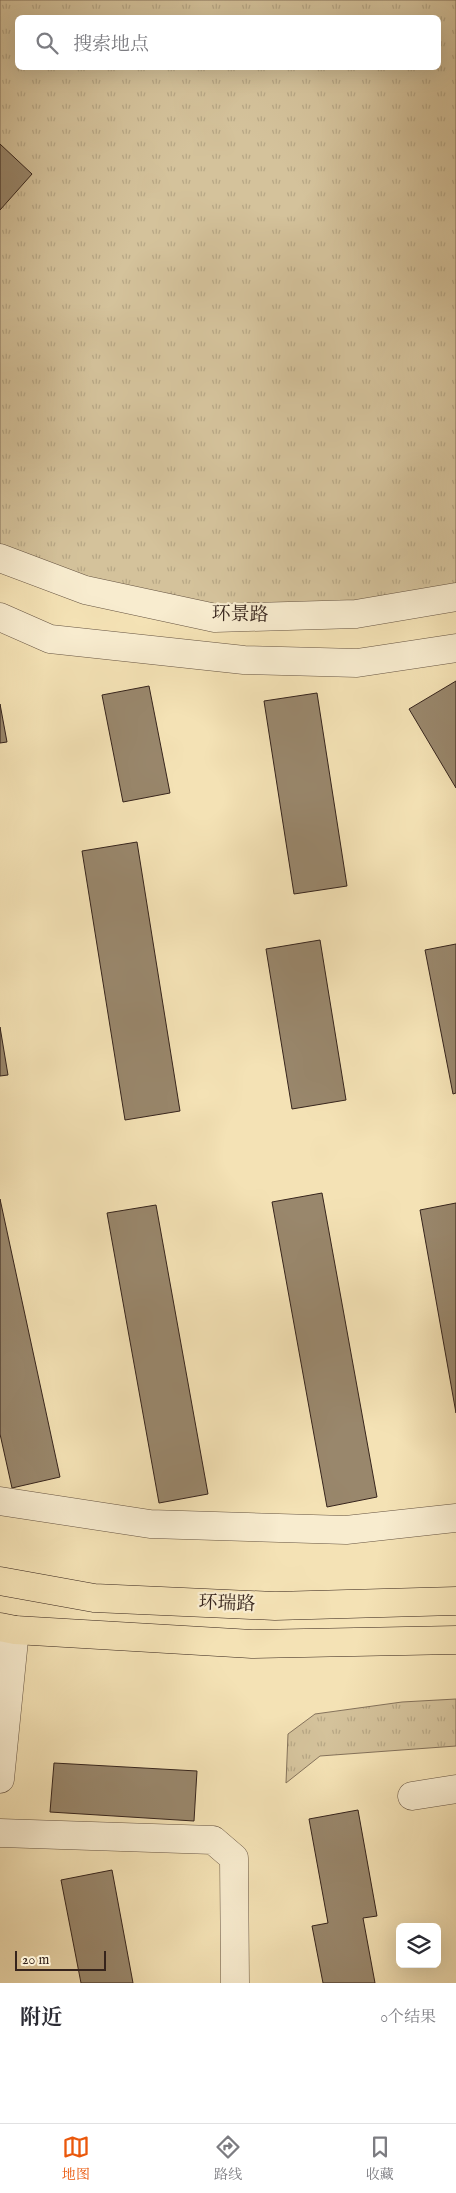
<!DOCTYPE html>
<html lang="zh">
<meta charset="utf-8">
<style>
body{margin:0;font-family:"IM FELL English","Noto Serif SC",serif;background:#f2f2f3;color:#2b2b33}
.controls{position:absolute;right:15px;bottom:15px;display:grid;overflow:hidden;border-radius:8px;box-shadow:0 5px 20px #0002}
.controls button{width:45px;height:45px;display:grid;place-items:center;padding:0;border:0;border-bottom:1px solid #e1e1e2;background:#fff;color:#2b2b33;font:25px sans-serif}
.scale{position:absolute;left:15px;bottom:12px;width:91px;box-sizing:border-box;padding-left:5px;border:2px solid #36241c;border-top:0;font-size:14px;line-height:18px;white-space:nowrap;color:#36241c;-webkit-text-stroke:4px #f8eccf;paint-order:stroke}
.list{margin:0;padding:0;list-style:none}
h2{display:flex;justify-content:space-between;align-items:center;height:65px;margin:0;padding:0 20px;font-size:21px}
h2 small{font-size:16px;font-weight:400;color:#7c7c81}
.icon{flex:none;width:28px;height:28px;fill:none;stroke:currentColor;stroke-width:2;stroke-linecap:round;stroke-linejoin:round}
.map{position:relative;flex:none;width:456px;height:1983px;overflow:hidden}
.search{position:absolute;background:#fff;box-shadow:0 5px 20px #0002;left:15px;right:15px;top:15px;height:55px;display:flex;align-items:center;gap:12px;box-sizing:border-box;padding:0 18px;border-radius:8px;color:#7c7c81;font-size:19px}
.sheet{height:140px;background:#fff}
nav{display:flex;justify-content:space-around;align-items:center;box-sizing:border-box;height:70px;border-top:1px solid #e1e1e2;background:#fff;font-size:14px;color:#7c7c81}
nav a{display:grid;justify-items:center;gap:2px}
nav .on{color:#ea580c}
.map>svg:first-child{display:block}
.grass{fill:url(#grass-tufts);stroke:#85735c;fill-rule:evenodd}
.building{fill:#99876c;stroke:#36241c}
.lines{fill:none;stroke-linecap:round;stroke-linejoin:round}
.minor-casing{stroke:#665442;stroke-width:29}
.major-casing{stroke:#36241c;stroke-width:29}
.minor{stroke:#f8eccf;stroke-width:28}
.major{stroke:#f4e2b5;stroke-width:28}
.labels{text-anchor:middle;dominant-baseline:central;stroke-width:4.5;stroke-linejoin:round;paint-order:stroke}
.street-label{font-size:19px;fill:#36241c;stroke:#f8eccf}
</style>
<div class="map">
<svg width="456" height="1983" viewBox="0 0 456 1983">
<defs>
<pattern id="grass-tufts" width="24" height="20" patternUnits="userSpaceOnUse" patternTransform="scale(1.25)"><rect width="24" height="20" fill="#d4c29b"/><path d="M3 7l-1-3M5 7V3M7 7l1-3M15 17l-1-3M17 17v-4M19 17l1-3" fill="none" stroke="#b7a785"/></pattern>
</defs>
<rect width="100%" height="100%" fill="#f4e2b5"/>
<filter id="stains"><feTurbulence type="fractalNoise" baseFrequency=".004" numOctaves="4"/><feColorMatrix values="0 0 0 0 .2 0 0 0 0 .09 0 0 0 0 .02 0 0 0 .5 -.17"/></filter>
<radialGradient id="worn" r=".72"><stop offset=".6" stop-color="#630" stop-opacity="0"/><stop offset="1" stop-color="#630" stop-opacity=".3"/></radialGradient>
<path class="grass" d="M 0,0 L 456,0 L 456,597 L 215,618 L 0,558 ZM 18,18 L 438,18 L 438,68 L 18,68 Z
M 456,1699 L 456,1746 L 320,1756 L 286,1783 L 288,1734 L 315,1714 L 402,1702 Z"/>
<path class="building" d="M 0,144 L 32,174 L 0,210 Z
M 456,681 L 456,788 L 409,709 Z
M 149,686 L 170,793 L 123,802 L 102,695 Z
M 317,693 L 347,886 L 294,894 L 264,701 Z
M 0,704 L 7,742 L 0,743 Z
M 137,842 L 180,1111 L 125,1120 L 82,851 Z
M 320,940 L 346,1100 L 292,1109 L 266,949 Z
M 456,944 L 456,1093 L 453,1094 L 425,950 Z
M 0,1027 L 8,1075 L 0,1076 Z
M 322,1193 L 377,1497 L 327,1507 L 272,1202 Z
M 0,1199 L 60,1477 L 12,1488 L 0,1434 Z
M 456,1203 L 456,1413 L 420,1210 Z
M 156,1205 L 208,1494 L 159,1503 L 107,1213 Z
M 54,1763 L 197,1771 L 194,1821 L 50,1812 Z
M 358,1810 L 377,1916 L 363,1918 L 375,1983 L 323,1983 L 312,1926 L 328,1923 L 309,1819 Z
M 112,1870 L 133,1983 L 81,1983 L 61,1880 Z"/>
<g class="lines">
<defs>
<path id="minor" d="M 0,558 L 85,590 L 215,618 L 356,614 L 456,597
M 0,617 L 50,639 L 244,660 L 357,663 L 456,648
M 0,1501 L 150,1524 L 346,1530 L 456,1518
M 0,1779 L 15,1630
M 412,1796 L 456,1789
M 0,1833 L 213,1840 L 234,1858 L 235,1983"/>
<path id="major" d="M 0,1581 L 94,1598 L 275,1606 L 456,1601
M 0,1627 L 15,1630 L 252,1644 L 456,1640"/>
</defs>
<use href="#minor" class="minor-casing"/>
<use href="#major" class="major-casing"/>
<use href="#minor" class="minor"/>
<use href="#major" class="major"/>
</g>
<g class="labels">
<g class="street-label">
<text transform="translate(240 615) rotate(1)">环景路</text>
<text transform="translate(227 1604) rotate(2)">环瑞路</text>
</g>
</g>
<rect width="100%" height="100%" filter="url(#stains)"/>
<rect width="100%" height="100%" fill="url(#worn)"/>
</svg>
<div class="controls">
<button><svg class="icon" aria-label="layers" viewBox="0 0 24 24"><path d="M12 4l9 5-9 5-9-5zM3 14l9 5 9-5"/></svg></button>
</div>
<div class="scale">20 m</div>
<div class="search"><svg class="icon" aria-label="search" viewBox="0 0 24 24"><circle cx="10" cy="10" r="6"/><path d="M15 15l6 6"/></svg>搜索地点</div>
</div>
<section class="sheet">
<h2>附近<small>0个结果</small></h2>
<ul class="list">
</ul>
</section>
<nav>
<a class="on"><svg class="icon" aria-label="map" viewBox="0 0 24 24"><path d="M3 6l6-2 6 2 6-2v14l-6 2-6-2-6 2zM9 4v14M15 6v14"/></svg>地图</a>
<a><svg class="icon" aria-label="directions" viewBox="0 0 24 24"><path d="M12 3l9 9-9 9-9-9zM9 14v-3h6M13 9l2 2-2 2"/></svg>路线</a>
<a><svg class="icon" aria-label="saved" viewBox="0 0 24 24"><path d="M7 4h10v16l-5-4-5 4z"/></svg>收藏</a>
</nav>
